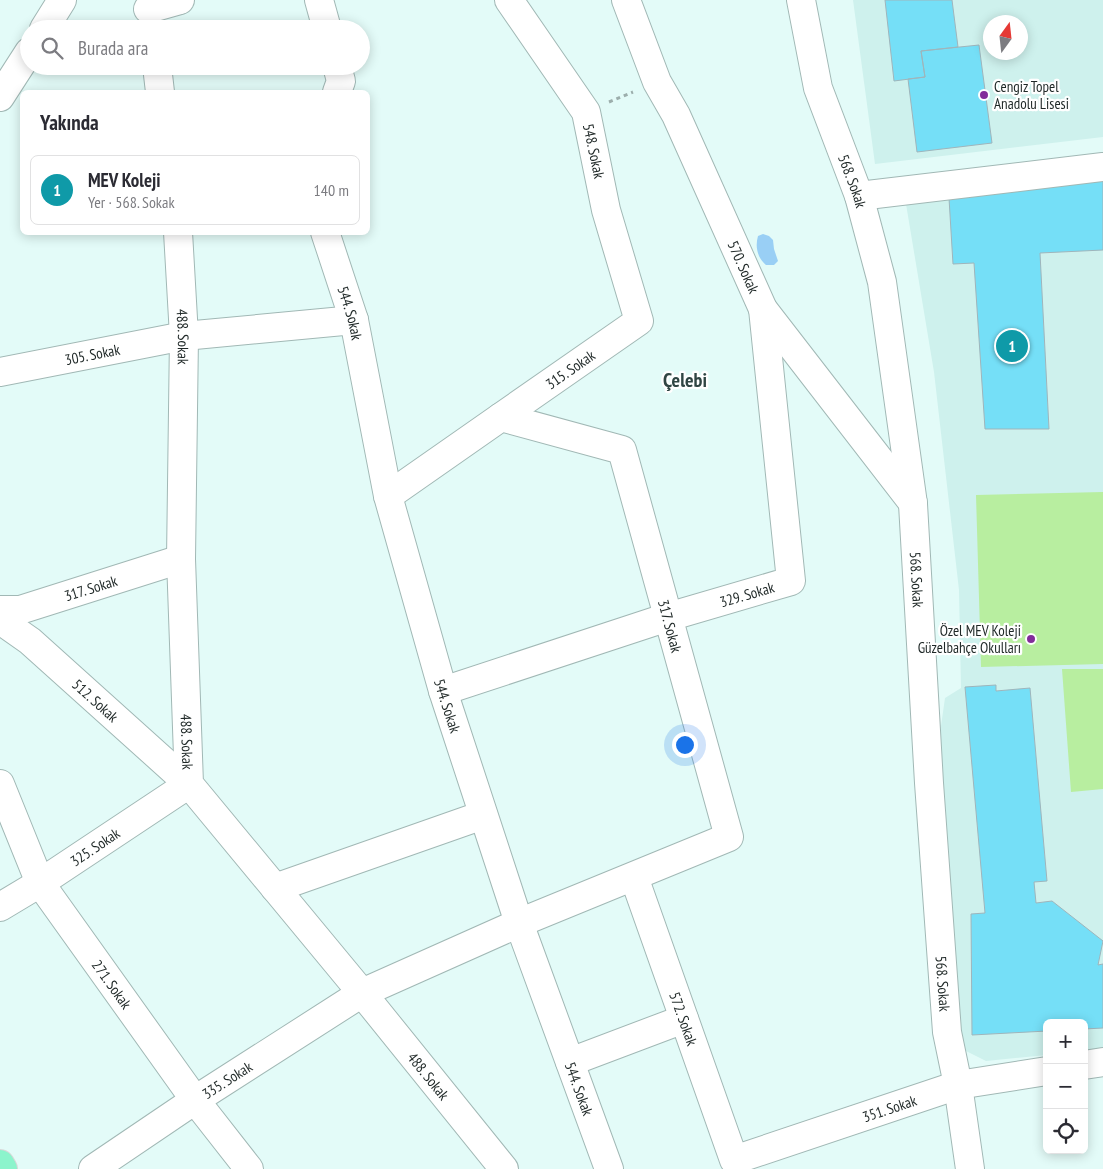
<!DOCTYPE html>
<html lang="tr">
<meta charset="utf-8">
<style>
body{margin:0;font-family:"PT Sans Narrow",sans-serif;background:#f2f2f3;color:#2b2b33}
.controls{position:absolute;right:15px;bottom:15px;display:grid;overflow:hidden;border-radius:8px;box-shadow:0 2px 12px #0003}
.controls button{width:45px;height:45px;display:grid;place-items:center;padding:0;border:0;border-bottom:1px solid #e1e1e2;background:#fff;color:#2b2b33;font:25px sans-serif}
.compass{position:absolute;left:983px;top:15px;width:45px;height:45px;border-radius:50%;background:#fff;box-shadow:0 2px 12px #0003;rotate:15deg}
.you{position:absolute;left:684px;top:744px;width:18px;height:18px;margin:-12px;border:4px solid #fff;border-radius:50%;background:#1a73e8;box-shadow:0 0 0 8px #1a73e833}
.badge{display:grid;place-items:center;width:32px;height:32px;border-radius:50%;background:#822c9a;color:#fff;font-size:16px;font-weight:700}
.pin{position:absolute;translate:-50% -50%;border:2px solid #fff;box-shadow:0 1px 5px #0006}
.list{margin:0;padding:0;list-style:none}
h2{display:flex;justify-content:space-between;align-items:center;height:65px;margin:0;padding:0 20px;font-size:21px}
h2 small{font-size:16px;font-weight:400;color:#7c7c81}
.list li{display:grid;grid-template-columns:32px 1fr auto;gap:15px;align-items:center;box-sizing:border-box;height:70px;margin:0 10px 10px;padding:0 10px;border:1px solid #e1e1e2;border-radius:8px}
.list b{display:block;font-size:19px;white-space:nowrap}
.list p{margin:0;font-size:16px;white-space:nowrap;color:#7c7c81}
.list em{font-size:16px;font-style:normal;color:#7c7c81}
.icon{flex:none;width:28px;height:28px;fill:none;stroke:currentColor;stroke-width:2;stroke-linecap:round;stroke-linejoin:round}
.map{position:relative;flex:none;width:1103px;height:1169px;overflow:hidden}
.search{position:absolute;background:#fff;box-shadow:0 2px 12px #0003;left:20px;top:20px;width:350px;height:55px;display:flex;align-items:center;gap:12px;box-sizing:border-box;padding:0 18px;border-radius:28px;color:#7c7c81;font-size:19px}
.panel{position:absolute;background:#fff;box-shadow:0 2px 12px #0003;left:20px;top:90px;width:350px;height:145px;border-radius:8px}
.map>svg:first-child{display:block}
.built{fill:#cef1ed;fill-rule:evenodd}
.green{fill:#b8eea0}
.water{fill:#99cff5}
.building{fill:#75dff7;stroke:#9fb5bb}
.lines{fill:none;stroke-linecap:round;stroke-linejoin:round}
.minor-casing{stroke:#a1b8b5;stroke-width:30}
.major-casing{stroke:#d7d8d8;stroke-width:30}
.path{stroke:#9caeac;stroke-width:3;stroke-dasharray:4 4;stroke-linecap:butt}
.minor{stroke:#fff;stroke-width:28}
.major{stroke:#8cf4cc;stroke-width:28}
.poi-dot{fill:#822c9a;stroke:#fff;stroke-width:2}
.labels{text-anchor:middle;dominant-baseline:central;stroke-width:4.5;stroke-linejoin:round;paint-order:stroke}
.poi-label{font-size:15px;fill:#1f2827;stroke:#fff;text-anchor:start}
.street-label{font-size:15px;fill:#1f2827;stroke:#fff}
.district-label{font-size:20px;font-weight:bold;fill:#304543;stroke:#fff}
</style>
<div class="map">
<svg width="1103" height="1169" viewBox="0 0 1103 1169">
<rect width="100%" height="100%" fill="#e3fbf8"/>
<path class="built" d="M 853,0 L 1103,0 L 1103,137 L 875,164 ZM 990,22 L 1020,22 L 1020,52 L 990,52 Z
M 1103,177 L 1103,1050 L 1084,1052 L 1084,1023 L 1047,1023 L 1047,1055 L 986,1061 L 954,1045 L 938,747 L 945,698 L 961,688 L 959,590 L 934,372 L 905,198 Z"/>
<path class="green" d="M 1103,492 L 1103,664 L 981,667 L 976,495 Z
M 1062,669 L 1103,669 L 1103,789 L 1071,792 Z"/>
<path class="water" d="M 763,234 L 769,236 L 773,240 L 774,249 L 778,261 L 774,265 L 766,265 C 757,257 755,247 758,236 Z"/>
<path class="building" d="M 885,0 L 952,0 L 958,47 L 921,51 L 925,77 L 894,81 Z
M 979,45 L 992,143 L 917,152 L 908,79 L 925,77 L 921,51 Z
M 1103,181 L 1103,250 L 1040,253 L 1049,429 L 985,429 L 974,263 L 953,264 L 949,198 Z
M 996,685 L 996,691 L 1030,688 L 1047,881 L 1034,882 L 1036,903 L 1052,901 L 1103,941 L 1098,965 L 1103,964 L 1103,1028 L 1084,1029 L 1084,1023 L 1047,1023 L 1047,1031 L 972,1035 L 971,914 L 985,913 L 965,687 Z"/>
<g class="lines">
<defs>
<g id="minor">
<path d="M 319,0 L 327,29"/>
<path id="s1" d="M 626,0 L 657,82 L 676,115 L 763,309 L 913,503"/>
<path id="s2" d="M 801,0 L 818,88 L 859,196 L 882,282 L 913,504 L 929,783 L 947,1032 L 958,1085 L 970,1169"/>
<path d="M 148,9 L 180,0"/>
<path d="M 44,29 L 62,0"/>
<path d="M 157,66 L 160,92"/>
<path d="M 337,92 L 341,81 L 337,66"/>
<path d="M 0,97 L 29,52"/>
<path d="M 859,196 L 1103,167"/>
<path id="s3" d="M 178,232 L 184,336 L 181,559 L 189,784 L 362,993 L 504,1169"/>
<path id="s4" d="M 325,232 L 354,320 L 388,496 L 443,691 L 519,923 L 609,1169"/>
<path id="s5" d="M 0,372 L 184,336 L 354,320"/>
<path id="s6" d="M 501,417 L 639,321 L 606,210 L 586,112 L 509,0"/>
<path id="s7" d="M 0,610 L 20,610 L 181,559"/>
<path id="s8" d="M 0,620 L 30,641 L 189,784 L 40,883 L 0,907"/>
<path id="s9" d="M 443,691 L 668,617 L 791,581 L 763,309"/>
<path id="s10" d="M 0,784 L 40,883 L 195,1100 L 249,1169"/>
<path id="s11" d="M 634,877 L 734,1160 L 958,1085 L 1047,1071"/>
<path d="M 275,888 L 483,815"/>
<path d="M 570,1062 L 684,1019"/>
<path d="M 1084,1065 L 1103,1062"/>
<path id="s12" d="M 93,1169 L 195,1100 L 362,993 L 519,923 L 729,837 L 622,450 L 501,417 L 388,496"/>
</g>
<path id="major" d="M 0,1164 L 3,1169"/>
</defs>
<use href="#minor" class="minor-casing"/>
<use href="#major" class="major-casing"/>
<path class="path" d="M 609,102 L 633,92"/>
<use href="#minor" class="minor"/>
<use href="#major" class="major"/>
</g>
<g class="poi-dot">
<circle cx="984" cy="95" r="5"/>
<circle cx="1031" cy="639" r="5"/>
</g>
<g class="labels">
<g class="poi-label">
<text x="994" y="86">Cengiz Topel<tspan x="994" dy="17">Anadolu Lisesi</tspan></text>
<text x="1021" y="630" text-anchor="end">Özel MEV Koleji<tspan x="1021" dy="17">Güzelbahçe Okulları</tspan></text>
</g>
<g class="street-label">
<text transform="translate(594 151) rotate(78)">548. Sokak</text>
<text stroke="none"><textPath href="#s2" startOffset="189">568. Sokak</textPath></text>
<text stroke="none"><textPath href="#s1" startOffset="292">570. Sokak</textPath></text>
<text stroke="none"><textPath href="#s4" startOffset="85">544. Sokak</textPath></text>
<text stroke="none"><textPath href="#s3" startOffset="105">488. Sokak</textPath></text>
<text stroke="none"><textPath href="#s5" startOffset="94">305. Sokak</textPath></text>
<text stroke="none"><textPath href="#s6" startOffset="84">315. Sokak</textPath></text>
<text stroke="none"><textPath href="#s2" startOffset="594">568. Sokak</textPath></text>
<text stroke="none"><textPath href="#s7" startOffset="94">317. Sokak</textPath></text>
<text stroke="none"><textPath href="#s9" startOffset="319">329. Sokak</textPath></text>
<text transform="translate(670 626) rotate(75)">317. Sokak</text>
<text stroke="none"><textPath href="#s8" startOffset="125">512. Sokak</textPath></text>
<text stroke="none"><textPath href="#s4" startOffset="490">544. Sokak</textPath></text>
<text stroke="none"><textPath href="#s3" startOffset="510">488. Sokak</textPath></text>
<text transform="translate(95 847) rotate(-34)">325. Sokak</text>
<text stroke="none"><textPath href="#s2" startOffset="999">568. Sokak</textPath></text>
<text stroke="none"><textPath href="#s10" startOffset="231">271. Sokak</textPath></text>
<text stroke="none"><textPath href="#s11" startOffset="150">572. Sokak</textPath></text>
<text stroke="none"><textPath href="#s3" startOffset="930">488. Sokak</textPath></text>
<text stroke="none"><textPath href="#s12" startOffset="161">335. Sokak</textPath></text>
<text stroke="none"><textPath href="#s4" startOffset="895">544. Sokak</textPath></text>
<text stroke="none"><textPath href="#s11" startOffset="464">351. Sokak</textPath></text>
</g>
<g class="district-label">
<text x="685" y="380">Çelebi</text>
</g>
</g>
</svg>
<div class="controls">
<button>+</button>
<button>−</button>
<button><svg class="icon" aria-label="locate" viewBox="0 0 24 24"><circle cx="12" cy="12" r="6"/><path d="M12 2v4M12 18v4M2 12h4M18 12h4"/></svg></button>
</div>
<svg class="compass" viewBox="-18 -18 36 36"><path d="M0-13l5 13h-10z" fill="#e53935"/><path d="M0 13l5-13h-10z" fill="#7c7c81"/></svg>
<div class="you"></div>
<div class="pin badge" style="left:1012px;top:346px;background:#0f9aa8">1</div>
<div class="search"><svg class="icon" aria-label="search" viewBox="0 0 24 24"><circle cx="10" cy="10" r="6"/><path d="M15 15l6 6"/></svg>Burada ara</div>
<section class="panel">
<h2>Yakında<small></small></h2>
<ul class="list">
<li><span class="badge" style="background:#0f9aa8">1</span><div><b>MEV Koleji</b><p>Yer · 568. Sokak</p></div><em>140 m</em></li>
</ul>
</section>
</div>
